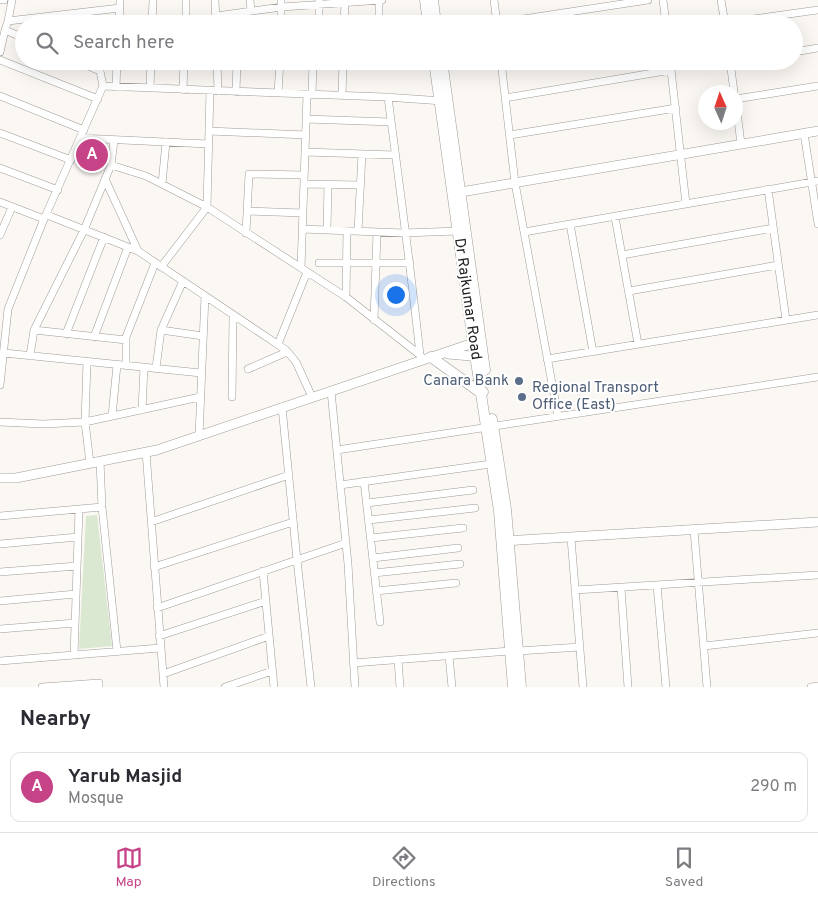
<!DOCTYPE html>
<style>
body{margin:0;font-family:Overpass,sans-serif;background:#f7f7f7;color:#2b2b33}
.compass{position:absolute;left:698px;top:85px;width:45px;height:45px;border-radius:50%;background:#fff;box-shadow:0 5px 20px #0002;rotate:357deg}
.you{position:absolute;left:395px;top:294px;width:18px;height:18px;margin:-12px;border:4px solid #fff;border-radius:50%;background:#1a73e8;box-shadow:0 0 0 8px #1a73e833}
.badge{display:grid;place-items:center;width:32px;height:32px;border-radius:50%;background:#c74387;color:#fff;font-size:16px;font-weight:700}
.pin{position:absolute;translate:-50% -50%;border:2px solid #fff;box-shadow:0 1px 5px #0006}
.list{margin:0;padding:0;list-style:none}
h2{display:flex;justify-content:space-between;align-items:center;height:65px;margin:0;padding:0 20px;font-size:21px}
h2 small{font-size:16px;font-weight:400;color:#7c7c81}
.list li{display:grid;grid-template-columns:32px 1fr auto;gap:15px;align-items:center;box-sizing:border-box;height:70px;margin:0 10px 10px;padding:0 10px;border:1px solid #e1e1e2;border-radius:10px}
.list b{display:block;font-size:19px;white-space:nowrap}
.list p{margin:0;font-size:16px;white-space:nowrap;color:#7c7c81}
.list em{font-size:16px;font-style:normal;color:#7c7c81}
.icon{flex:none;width:28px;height:28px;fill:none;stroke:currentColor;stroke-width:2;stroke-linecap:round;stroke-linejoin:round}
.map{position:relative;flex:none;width:818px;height:687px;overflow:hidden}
.search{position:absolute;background:#fff;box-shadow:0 5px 20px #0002;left:15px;right:15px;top:15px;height:55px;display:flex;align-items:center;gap:12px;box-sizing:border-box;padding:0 18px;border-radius:28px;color:#7c7c81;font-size:19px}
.sheet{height:145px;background:#fff}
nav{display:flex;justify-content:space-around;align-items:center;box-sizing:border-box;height:70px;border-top:1px solid #e1e1e2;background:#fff;font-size:14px;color:#7c7c81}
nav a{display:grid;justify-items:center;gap:2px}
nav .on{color:#c74387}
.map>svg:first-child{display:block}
.green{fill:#dae8d1}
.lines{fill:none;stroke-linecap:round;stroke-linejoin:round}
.minor-casing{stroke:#9f9c98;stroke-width:8}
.tertiary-casing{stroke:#9f9c98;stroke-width:10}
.secondary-casing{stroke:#9f9c98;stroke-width:11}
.minor{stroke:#fff;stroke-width:7}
.tertiary{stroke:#fff;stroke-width:9}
.secondary{stroke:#fff;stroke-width:10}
.service-dot{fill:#5c6f8a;stroke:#fff;stroke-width:2}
.labels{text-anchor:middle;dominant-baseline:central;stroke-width:4;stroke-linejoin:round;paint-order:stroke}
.street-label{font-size:15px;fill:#232120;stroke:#fff}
.service-label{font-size:15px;fill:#4e5e75;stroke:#fff;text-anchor:end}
</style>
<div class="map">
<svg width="818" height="687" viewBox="0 0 818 687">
<rect width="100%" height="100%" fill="#fbf7f3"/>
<path class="green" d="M 97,515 L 112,646 L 79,649 L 86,516 Z"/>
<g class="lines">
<defs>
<path id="minor" d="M 0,0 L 4,0
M 12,0 L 8,21 L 5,30 L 24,38
M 215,0 L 216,24
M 250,0 L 251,11
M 281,0 L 281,24
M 319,0 L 319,24
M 494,0 L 497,24
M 663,0 L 666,24
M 721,0 L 725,24
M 244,12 L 245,24
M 216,16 L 282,7 L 382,0
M 8,21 L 120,8
M 497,23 L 648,0
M 725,23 L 818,10
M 119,24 L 120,0
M 152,24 L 153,0
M 186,24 L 186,0
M 344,24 L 345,2
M 379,24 L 379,0
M 0,52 L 5,30
M 794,52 L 818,48
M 0,60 L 98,99
M 77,61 L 100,71 L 103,86
M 217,61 L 218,91
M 501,61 L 515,183 L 558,416
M 670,61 L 686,204
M 730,61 L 734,92
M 116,87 L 117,61
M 150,88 L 151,61
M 183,90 L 184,61
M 236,92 L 237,61
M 278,93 L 280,61
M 312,95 L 313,61
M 0,96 L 84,130
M 342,96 L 343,61
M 388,97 C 399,183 411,269 420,355
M 505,98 L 671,70
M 736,99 L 818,86
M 736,104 L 741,144
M 306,119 L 391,122
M 209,131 L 306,135
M 0,133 L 71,160
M 804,133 L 818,224
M 510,135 L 676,108
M 80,138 L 208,144
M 305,152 L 395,155
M 111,165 L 146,176 L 207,207 L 346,297 L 420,355 L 423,359
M 0,168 L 58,190
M 105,179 L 138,251
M 162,184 L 166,142
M 304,184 L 360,185
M 768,189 L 786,320
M 0,202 L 44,219
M 247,211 L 303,213
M 47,215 L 138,251 L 286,350 L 296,362 L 312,397
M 615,217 L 638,344
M 570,224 L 593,352
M 302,229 L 404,233 L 458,231
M 327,230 L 328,184
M 358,231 L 362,154
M 524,232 L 818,181
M 246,233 L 249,174 L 304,175
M 0,235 L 12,207
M 622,255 L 773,228
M 319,263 L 410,263
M 161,267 L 207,207 L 210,90
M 301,268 L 307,94
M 629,291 L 778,265
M 346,297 L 347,231
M 374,320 L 377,232
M 34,330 L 126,340
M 161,330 L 203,336
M 66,334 L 104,237
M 94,337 L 128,247
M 278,344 L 307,272
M 4,353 L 201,373
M 30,356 L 34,330 L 84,230 L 111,165 L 114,140
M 547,359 L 818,315
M 87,362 L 85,422 L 90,463
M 126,365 L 126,337 L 155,263
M 156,368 L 161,330 L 183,281
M 248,369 L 287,352
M 0,385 L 8,309 L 44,219 L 103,86 L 385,97 L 443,101
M 331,391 L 348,564 L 355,687
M 232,397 L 233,315
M 282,407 L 297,560 L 311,687
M 142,410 L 144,367
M 112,416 L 117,365
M 0,422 L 43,424 L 85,422 L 200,397
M 199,436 L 205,296
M 337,450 L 818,377
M 146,452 L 164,687
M 100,461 L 102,507 L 117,651
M 364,481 L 380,622
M 340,485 L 491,464
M 367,503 L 473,490
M 0,516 L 102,507
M 369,520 L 475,508
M 151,522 L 289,475
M 694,530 L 707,687
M 371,538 L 463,528
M 571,538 L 583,687
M 0,544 L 78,537
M 373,558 L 458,548
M 154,567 L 293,522
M 263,571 L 274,687
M 0,572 L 77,566
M 374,573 L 460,564
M 657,585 L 666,687
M 621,588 L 628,687
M 575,590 L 818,575
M 376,591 L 456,583
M 0,601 L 76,594
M 157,608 L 346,543
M 0,629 L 75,623
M 159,636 L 266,601
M 704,646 L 818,633
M 518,651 L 580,647
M 74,655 L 79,510
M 449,656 L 452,687
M 398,660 L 400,687
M 0,661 L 160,648
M 353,663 L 510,651
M 163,674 L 269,636
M 42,687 L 99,683 L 99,687
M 225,687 L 272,671
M 811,687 L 818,686"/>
<path id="tertiary" d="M 455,193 L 818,131
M 448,354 L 482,357
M 0,478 L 16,478 L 157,450 L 479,341
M 504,541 L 818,522"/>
<path id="secondary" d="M 425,0 L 428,24
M 433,0 L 436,24
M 434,61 L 473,342 L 499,511 L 513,687
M 442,61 L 485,370
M 431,357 L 481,393 L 483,392
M 492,419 L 506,509 L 521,687"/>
</defs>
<use href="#minor" class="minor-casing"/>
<use href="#tertiary" class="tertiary-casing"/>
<use href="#secondary" class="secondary-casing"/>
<use href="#minor" class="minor"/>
<use href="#tertiary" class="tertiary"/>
<use href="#secondary" class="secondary"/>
</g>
<g class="service-dot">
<circle cx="519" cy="381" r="5"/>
<circle cx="522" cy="397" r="5"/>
</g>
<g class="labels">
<g class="street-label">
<text transform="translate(467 299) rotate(82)">Dr Rajkumar Road</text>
</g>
<g class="service-label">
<text x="509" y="381">Canara Bank</text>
<text x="532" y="388" text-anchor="start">Regional Transport<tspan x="532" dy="17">Office (East)</tspan></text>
</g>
</g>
</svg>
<svg class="compass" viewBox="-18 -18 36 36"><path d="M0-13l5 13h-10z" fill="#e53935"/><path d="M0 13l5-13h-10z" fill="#7c7c81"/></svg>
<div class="you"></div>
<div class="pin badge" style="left:92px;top:155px">A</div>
<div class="search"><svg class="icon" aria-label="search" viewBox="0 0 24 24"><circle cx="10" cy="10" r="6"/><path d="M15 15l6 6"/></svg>Search here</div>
</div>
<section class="sheet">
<h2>Nearby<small></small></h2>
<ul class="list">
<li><span class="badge">A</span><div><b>Yarub Masjid</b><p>Mosque</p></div><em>290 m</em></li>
</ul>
</section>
<nav>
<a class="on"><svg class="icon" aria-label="map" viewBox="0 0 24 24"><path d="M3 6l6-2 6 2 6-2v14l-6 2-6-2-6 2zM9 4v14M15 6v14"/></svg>Map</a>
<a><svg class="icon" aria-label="directions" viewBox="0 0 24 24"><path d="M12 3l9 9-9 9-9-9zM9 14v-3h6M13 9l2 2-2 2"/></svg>Directions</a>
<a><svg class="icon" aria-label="saved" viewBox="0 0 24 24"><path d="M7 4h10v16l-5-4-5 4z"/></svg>Saved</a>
</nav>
